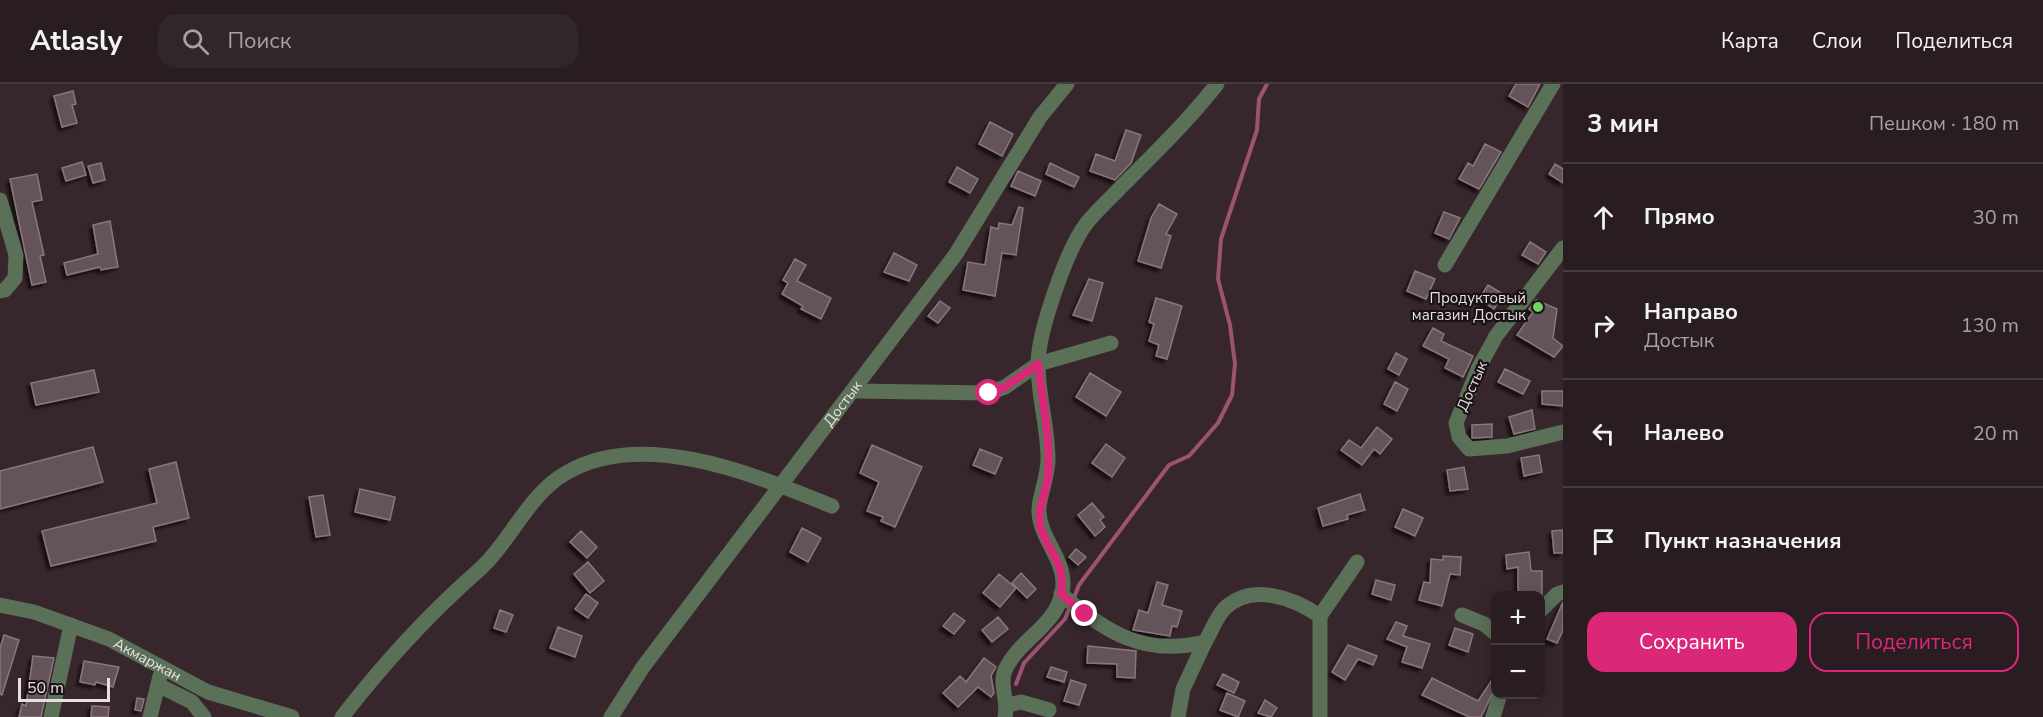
<!DOCTYPE html>
<html lang="ru">
<meta charset="utf-8">
<style>
body{margin:0;font-family:"Nunito Sans",sans-serif;background:#31262a;color:#f1f3f6}
.controls{position:absolute;right:18px;bottom:18px;display:grid;overflow:hidden;border-radius:12px;box-shadow:0 3px 15px #0003}
.controls button{width:54px;height:54px;display:grid;place-items:center;padding:0;border:0;border-bottom:2px solid #453b40;background:#291d22;color:#f1f3f6;font:30px sans-serif}
.scale{position:absolute;left:18px;bottom:15px;width:92px;box-sizing:border-box;padding-left:6px;border:3px solid #e9dee2;border-top:0;font-size:16px;line-height:21px;white-space:nowrap;color:#e9dee2;-webkit-text-stroke:4px #191215;paint-order:stroke}
.stop{position:absolute;width:18px;height:18px;margin:-14px;border:4px solid #db2777;border-radius:50%;background:#fff}
.stop.end{background:#db2777;border-color:#fff;box-shadow:0 2px 6px #0008}
.list{margin:0;padding:0;list-style:none}
h2{display:flex;justify-content:space-between;align-items:center;height:78px;margin:0;padding:0 24px;font-size:26px}
h2 small{font-size:20px;font-weight:400;color:#a5a2a5}
.list li{display:grid;grid-template-columns:39px 1fr auto;gap:18px;align-items:center;box-sizing:border-box;height:108px;padding:0 24px;border-top:2px solid #453b40}
.list b{display:block;font-size:22px;white-space:nowrap}
.list p{margin:0;font-size:20px;white-space:nowrap;color:#a5a2a5}
.list em{font-size:20px;font-style:normal;color:#a5a2a5}
.actions{display:flex;gap:12px;padding:18px 24px}
.actions a{flex:1;padding:14px 0;border:2px solid #db2777;border-radius:18px;text-align:center;font-size:21px;color:#db2777}
.actions .main{background:#db2777;color:#fff}
.icon{flex:none;width:33px;height:33px;fill:none;stroke:currentColor;stroke-width:2;stroke-linecap:round;stroke-linejoin:round}
.map{position:relative;flex:none;width:1563px;height:633px;overflow:hidden}
header{display:flex;align-items:center;gap:36px;box-sizing:border-box;height:84px;padding:0 30px;background:#291d22;border-bottom:2px solid #453b40}
header strong{font-size:28px}
nav{display:flex;gap:33px;margin-inline-start:auto;font-size:21px}
.search{width:420px;height:54px;background:#31262a;display:flex;align-items:center;gap:15px;box-sizing:border-box;padding:0 21px;border-radius:18px;color:#a5a2a5;font-size:22px}
main{display:flex}
aside{flex:1;background:#291d22}
.map>svg:first-child{display:block}
.lines{fill:none;stroke-linecap:round;stroke-linejoin:round}
.stream{stroke:#9d5272;stroke-width:4}
.building{fill:#65535a;stroke:#8a767d;stroke-width:1.5;filter:url(#shadow)}
.minor{stroke:#5a7057;stroke-width:15}
.route{stroke:#db2777;stroke-width:8}
.poi-dot{fill:#6ed360;stroke:#191215;stroke-width:2}
.labels{text-anchor:middle;dominant-baseline:central;stroke-width:4.5;stroke-linejoin:round;paint-order:stroke}
.poi-label{font-size:15px;fill:#e9dee2;stroke:#191215;text-anchor:end}
.street-label{font-size:15px;fill:#e9dee2;stroke:#191215}
</style>
<header>
<strong>Atlasly</strong>
<div class="search"><svg class="icon" aria-label="search" viewBox="0 0 24 24"><circle cx="10" cy="10" r="6"/><path d="M15 15l6 6"/></svg>Поиск</div>
<nav><a>Карта</a><a>Слои</a><a>Поделиться</a></nav>
</header>
<main>
<div class="map">
<svg width="1563" height="633" viewBox="0 0 1563 633">
<defs>
<filter id="shadow"><feDropShadow dx="-3.5" dy="3.5" stdDeviation="1.5" flood-color="#0009"/></filter>
</defs>
<rect width="100%" height="100%" fill="#37272d"/>
<g class="lines">
<path class="stream" d="M 1073,516 L 1079,501 L 1169,381 L 1189,372 L 1218,339 L 1232,311 L 1235,280 L 1230,241 L 1218,195 L 1221,155 L 1257,46 L 1259,15 L 1267,0
M 1016,600 L 1024,579 L 1065,535 L 1070,523"/>
</g>
<path class="building" d="M 1516,0 L 1540,0 L 1528,23 L 1509,12 Z
M 73,7 L 76,20 L 72,21 L 77,39 L 62,43 L 54,12 Z
M 990,38 L 1013,50 L 1002,72 L 979,60 Z
M 1126,46 L 1141,51 L 1131,79 L 1115,96 L 1090,87 L 1096,70 L 1115,77 Z
M 1485,60 L 1501,68 L 1479,105 L 1459,95 L 1468,79 L 1473,82 Z
M 82,78 L 86,91 L 66,97 L 62,84 Z
M 101,79 L 105,96 L 93,99 L 88,82 Z
M 1050,79 L 1079,93 L 1074,103 L 1046,90 Z
M 1555,80 L 1563,85 L 1563,99 L 1549,90 Z
M 957,83 L 978,95 L 970,109 L 949,98 Z
M 1018,87 L 1041,97 L 1035,112 L 1011,102 Z
M 37,90 L 42,116 L 32,118 L 44,171 L 40,172 L 46,198 L 32,201 L 10,95 Z
M 1159,120 L 1177,130 L 1166,150 L 1171,152 L 1161,184 L 1138,177 L 1151,134 Z
M 1019,123 L 1023,124 L 1016,171 L 1002,169 L 995,212 L 963,206 L 968,178 L 985,181 L 991,143 L 998,145 L 999,139 L 1012,141 Z
M 1444,128 L 1460,134 L 1449,155 L 1435,149 Z
M 110,137 L 118,183 L 101,186 L 100,183 L 67,191 L 64,179 L 98,170 L 93,141 Z
M 1530,158 L 1546,168 L 1538,180 L 1522,171 Z
M 894,169 L 917,181 L 909,197 L 884,188 Z
M 795,175 L 806,181 L 797,197 L 831,214 L 821,235 L 801,225 L 803,222 L 782,210 L 788,199 L 783,196 Z
M 1415,187 L 1435,195 L 1426,215 L 1407,207 Z
M 1089,195 L 1103,199 L 1092,237 L 1073,231 Z
M 1488,201 L 1503,210 L 1494,225 L 1479,215 Z
M 1156,214 L 1182,222 L 1167,275 L 1156,272 L 1159,261 L 1149,257 L 1154,240 L 1149,238 Z
M 1536,216 L 1557,225 L 1553,254 L 1563,262 L 1554,273 L 1517,251 L 1533,228 L 1529,225 Z
M 940,217 L 950,224 L 938,239 L 928,232 Z
M 1433,244 L 1444,250 L 1441,257 L 1473,272 L 1463,293 L 1445,284 L 1449,275 L 1423,262 Z
M 1396,269 L 1407,275 L 1399,291 L 1388,285 Z
M 1505,285 L 1530,297 L 1523,310 L 1498,298 Z
M 94,286 L 99,308 L 36,321 L 31,299 Z
M 1090,289 L 1121,308 L 1106,332 L 1076,313 Z
M 1395,298 L 1408,305 L 1397,327 L 1384,320 Z
M 1542,307 L 1563,307 L 1563,322 L 1542,320 Z
M 1532,326 L 1535,345 L 1514,350 L 1509,333 Z
M 1492,340 L 1492,353 L 1472,354 L 1472,341 Z
M 1377,343 L 1392,355 L 1380,370 L 1374,365 L 1362,381 L 1341,366 L 1349,356 L 1361,364 Z
M 1106,360 L 1125,374 L 1112,393 L 1092,379 Z
M 872,361 L 922,383 L 895,443 L 881,437 L 883,433 L 867,427 L 879,398 L 860,389 Z
M 93,363 L 103,398 L 0,425 L 0,387 Z
M 980,365 L 1002,374 L 995,390 L 973,381 Z
M 1539,371 L 1542,388 L 1524,392 L 1521,374 Z
M 176,378 L 189,434 L 153,443 L 156,457 L 51,482 L 42,447 L 157,419 L 149,385 Z
M 1464,383 L 1468,405 L 1450,407 L 1447,386 Z
M 360,405 L 395,413 L 390,436 L 355,428 Z
M 1360,410 L 1365,426 L 1347,431 L 1348,435 L 1323,442 L 1318,424 Z
M 323,411 L 330,451 L 316,453 L 309,413 Z
M 1092,419 L 1104,433 L 1100,436 L 1105,443 L 1095,452 L 1078,431 Z
M 1403,425 L 1423,434 L 1415,452 L 1395,443 Z
M 802,444 L 821,454 L 808,478 L 790,468 Z
M 1563,446 L 1563,469 L 1554,469 L 1552,447 Z
M 581,447 L 597,463 L 587,474 L 570,458 Z
M 1076,465 L 1086,473 L 1078,481 L 1069,473 Z
M 1529,468 L 1531,487 L 1542,487 L 1542,512 L 1518,509 L 1518,483 L 1507,485 L 1506,471 Z
M 1443,472 L 1461,473 L 1460,491 L 1450,490 L 1442,522 L 1419,516 L 1424,498 L 1430,499 L 1431,475 L 1443,476 Z
M 588,478 L 604,497 L 590,509 L 574,490 Z
M 1021,489 L 1036,505 L 1027,514 L 1012,499 Z
M 999,490 L 1016,504 L 1000,523 L 983,509 Z
M 1376,496 L 1395,501 L 1391,516 L 1372,510 Z
M 1157,498 L 1168,501 L 1162,521 L 1182,527 L 1177,543 L 1172,542 L 1170,552 L 1133,546 L 1139,526 L 1148,529 Z
M 586,510 L 598,519 L 588,534 L 575,525 Z
M 1563,518 L 1563,546 L 1557,559 L 1547,555 Z
M 500,526 L 513,531 L 506,548 L 494,544 Z
M 954,529 L 965,537 L 954,550 L 943,542 Z
M 998,533 L 1008,545 L 992,558 L 982,546 Z
M 1396,538 L 1407,542 L 1403,552 L 1430,560 L 1422,584 L 1402,578 L 1407,563 L 1387,555 Z
M 558,543 L 582,552 L 575,573 L 550,564 Z
M 1455,544 L 1473,550 L 1468,568 L 1449,561 Z
M 4,551 L 19,556 L 2,611 L 0,610 L 0,564 Z
M 1348,561 L 1377,572 L 1373,581 L 1358,575 L 1345,596 L 1332,588 Z
M 1088,562 L 1136,567 L 1135,594 L 1117,593 L 1117,580 L 1087,579 Z
M 33,572 L 54,574 L 41,633 L 19,633 L 22,620 L 26,622 Z
M 984,574 L 996,583 L 991,592 L 994,609 L 991,613 L 978,603 L 958,623 L 943,609 L 960,592 L 966,598 Z
M 84,577 L 119,583 L 113,603 L 96,598 L 95,601 L 80,598 Z
M 1051,583 L 1067,588 L 1064,598 L 1047,593 Z
M 1223,590 L 1239,598 L 1234,609 L 1217,601 Z
M 1496,590 L 1496,602 L 1481,633 L 1469,633 L 1422,611 L 1432,594 L 1478,617 Z
M 1071,596 L 1086,601 L 1079,621 L 1064,617 Z
M 1227,609 L 1245,617 L 1238,633 L 1220,626 Z
M 137,614 L 144,615 L 141,627 L 135,626 Z
M 1265,616 L 1277,624 L 1271,633 L 1258,629 Z
M 92,622 L 109,623 L 108,633 L 91,633 Z"/>
<g class="lines">
<g class="minor">
<path d="M 0,116 L 16,171 L 15,194 L 5,206 L 0,207"/>
<path d="M 1563,164 L 1496,252 L 1479,283 L 1456,339 L 1459,353 L 1469,365 L 1507,362 L 1563,348"/>
<path d="M 1445,181 L 1553,0"/>
<path d="M 855,307 L 989,309 L 1005,303 L 1038,280 L 1111,259"/>
<path d="M 1061,510 C 1105,548 1144,573 1205,558 C 1211,548 1216,534 1224,525 C 1252,498 1293,514 1320,532"/>
<path id="s1" d="M 0,521 L 34,528 L 109,555 L 208,608 L 292,633"/>
<path d="M 1540,527 L 1557,510 L 1563,508"/>
<path d="M 1462,531 L 1484,540 L 1496,550"/>
<path d="M 158,601 L 192,618 L 204,633"/>
<path d="M 1008,621 L 1021,618 L 1049,626"/>
<path d="M 51,633 L 71,541"/>
<path d="M 150,633 L 160,592"/>
<path d="M 342,633 C 377,588 416,544 458,505 C 468,495 479,487 488,477 C 514,449 532,408 566,389 C 644,343 757,392 832,422"/>
<path id="s2" d="M 611,633 L 643,583 L 956,170 L 1040,33 L 1067,0"/>
<path d="M 1005,633 C 1009,617 998,599 1006,584 C 1022,552 1061,540 1063,501 C 1064,474 1040,454 1039,428 C 1038,414 1048,395 1048,375 C 1048,343 1038,312 1038,280 C 1038,248 1067,165 1086,140 C 1096,127 1110,115 1121,103 C 1154,70 1188,37 1217,0"/>
<path d="M 1178,633 L 1183,605 L 1205,558"/>
<path d="M 1320,633 L 1320,532 L 1357,478"/>
<path d="M 1493,633 L 1500,610"/>
</g>
</g>
<g class="lines">
<path class="route" d="M 989,309 L 1005,303 L 1038,280 C 1042,316 1051,354 1048,391 C 1047,409 1037,422 1040,440 C 1045,467 1067,476 1061,510 L 1085,530"/>
</g>
<circle class="poi-dot" cx="1538" cy="223" r="6"/>
<g class="labels">
<g class="poi-label">
<text x="1526" y="214">Продуктовый<tspan x="1526" dy="17">магазин Достык</tspan></text>
</g>
<g class="street-label">
<text transform="translate(1472 302) rotate(-66)">Достык</text>
<text stroke="none"><textPath href="#s2" startOffset="390">Достык</textPath></text>
<text stroke="none"><textPath href="#s1" startOffset="158">Акмаржан</textPath></text>
</g>
</g>
</svg>
<div class="controls">
<button>+</button>
<button>−</button>
</div>
<div class="scale">50 m</div>
<div class="stop" style="left:989px;top:309px"></div>
<div class="stop end" style="left:1085px;top:530px"></div>
</div>
<aside>
<h2>3 мин<small>Пешком · 180 m</small></h2>
<ul class="list">
<li><svg class="icon" aria-label="ahead" viewBox="0 0 24 24"><path d="M12 20V5M6 11l6-6 6 6"/></svg><div><b>Прямо</b></div><em>30 m</em></li>
<li><svg class="icon" aria-label="right" viewBox="0 0 24 24"><path d="M7 20v-9h11M14 6l5 5-5 5"/></svg><div><b>Направо</b><p>Достык</p></div><em>130 m</em></li>
<li><svg class="icon" aria-label="left" viewBox="0 0 24 24"><path d="M17 20v-9H6M10 6l-5 5 5 5"/></svg><div><b>Налево</b></div><em>20 m</em></li>
<li><svg class="icon" aria-label="arrive" viewBox="0 0 24 24"><path d="M6 21V4h12l-3 4 3 4H6"/></svg><div><b>Пункт назначения</b></div></li>
</ul>
<div class="actions"><a class="main">Сохранить</a><a>Поделиться</a></div>
</aside>
</main>
